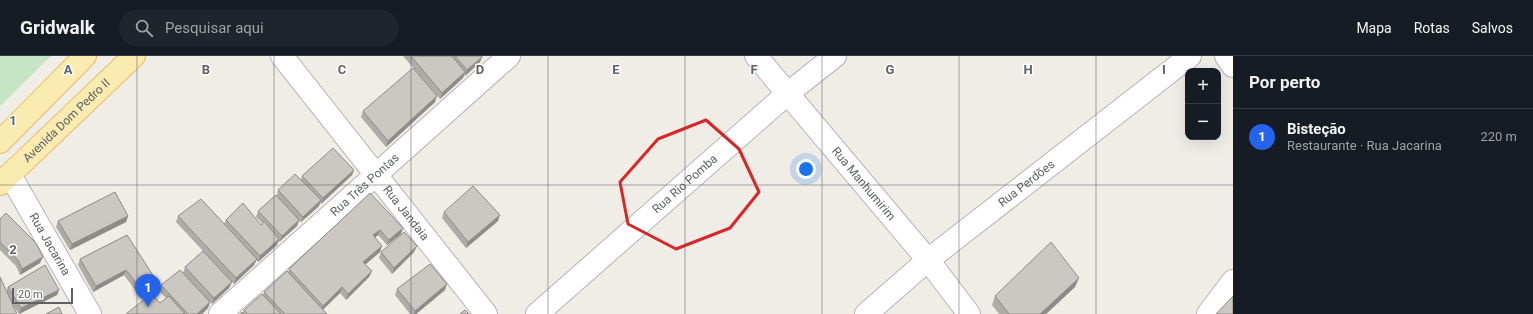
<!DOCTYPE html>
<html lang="pt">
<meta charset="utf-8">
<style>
body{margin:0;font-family:Roboto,sans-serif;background:#20242c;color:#f1f3f6}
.controls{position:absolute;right:12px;top:12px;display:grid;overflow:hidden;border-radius:8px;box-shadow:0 4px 16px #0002}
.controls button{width:36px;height:36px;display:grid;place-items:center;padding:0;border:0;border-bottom:1px solid #363941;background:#171b24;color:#f1f3f6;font:20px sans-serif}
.scale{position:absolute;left:12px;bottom:10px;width:61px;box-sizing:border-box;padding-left:4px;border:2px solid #5e6165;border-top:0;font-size:11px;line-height:14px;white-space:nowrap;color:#5e6165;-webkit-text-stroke:3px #fff;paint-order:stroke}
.you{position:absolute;left:806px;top:113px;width:14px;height:14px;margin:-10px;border:3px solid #fff;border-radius:50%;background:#1a73e8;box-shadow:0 0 0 6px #1a73e833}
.badge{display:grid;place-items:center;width:26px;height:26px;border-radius:50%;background:#2563eb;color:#fff;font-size:13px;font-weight:700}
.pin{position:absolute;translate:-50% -33px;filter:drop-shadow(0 1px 2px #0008)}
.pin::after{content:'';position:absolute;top:21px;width:14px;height:12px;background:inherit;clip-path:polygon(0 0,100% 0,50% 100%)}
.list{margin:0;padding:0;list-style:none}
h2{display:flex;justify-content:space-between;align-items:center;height:52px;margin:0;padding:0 16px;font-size:17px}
h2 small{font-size:13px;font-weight:400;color:#9ea1a6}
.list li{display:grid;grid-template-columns:26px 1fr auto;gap:12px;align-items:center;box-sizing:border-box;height:56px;padding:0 16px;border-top:1px solid #363941}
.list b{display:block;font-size:15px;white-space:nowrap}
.list p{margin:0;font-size:13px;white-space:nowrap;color:#9ea1a6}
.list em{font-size:13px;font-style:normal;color:#9ea1a6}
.icon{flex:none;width:22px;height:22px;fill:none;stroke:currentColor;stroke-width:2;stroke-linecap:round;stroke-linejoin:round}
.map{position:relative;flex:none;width:1233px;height:258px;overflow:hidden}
header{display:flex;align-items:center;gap:24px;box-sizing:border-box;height:56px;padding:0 20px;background:#171b24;border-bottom:1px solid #363941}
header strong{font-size:19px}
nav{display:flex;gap:22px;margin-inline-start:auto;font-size:14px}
.search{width:280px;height:36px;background:#20242c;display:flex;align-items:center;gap:10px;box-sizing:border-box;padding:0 14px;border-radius:22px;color:#9ea1a6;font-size:15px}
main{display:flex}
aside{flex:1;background:#171b24}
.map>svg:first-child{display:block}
.green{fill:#c6e5c4}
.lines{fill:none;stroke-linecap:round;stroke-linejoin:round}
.minor-casing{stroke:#b3b6ba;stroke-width:24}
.secondary-casing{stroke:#b2b5ba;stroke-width:24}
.primary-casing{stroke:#e8be66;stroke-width:24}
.minor{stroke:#fff;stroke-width:22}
.secondary{stroke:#fff;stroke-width:22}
.primary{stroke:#faebb0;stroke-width:22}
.wall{fill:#afaba7}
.shaded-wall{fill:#8e8b88}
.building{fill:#cbc7c2;stroke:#8e8b88}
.marked{fill:none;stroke:#d62828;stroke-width:3;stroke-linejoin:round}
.grid{fill:none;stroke:#5e6165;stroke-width:1;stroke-opacity:0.55}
.labels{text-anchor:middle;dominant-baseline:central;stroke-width:3;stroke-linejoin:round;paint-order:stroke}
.street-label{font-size:12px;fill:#5e6165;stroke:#fff}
.grid-label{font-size:13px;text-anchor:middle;font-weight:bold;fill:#5e6165;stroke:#fff;stroke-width:3;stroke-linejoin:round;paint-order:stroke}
</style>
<header>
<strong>Gridwalk</strong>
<div class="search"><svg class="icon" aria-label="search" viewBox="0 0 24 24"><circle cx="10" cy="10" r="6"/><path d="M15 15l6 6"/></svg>Pesquisar aqui</div>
<nav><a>Mapa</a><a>Rotas</a><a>Salvos</a></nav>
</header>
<main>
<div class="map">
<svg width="1233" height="258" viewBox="0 0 1233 258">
<rect width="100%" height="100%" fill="#efede6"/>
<path class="green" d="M 0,0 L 51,0 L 0,50 Z"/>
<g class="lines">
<defs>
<g id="minor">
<path id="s1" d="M 282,0 L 486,258"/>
<path id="s2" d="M 756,0 L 928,204 L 969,258"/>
<path d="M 1226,0 L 1233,10"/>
<path id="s3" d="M 10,119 L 90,258"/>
<path id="s4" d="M 220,258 L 509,0"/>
<path id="s5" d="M 866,258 L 928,204 L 1190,0"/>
</g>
<g id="secondary">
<path id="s6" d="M 537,258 L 787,38 L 835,0"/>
<path d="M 1208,258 L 1233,225"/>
</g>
<g id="primary">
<path d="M 0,86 L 85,0"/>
<path id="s7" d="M 0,128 L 134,0"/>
</g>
</defs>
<use href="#minor" class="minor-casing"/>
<use href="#secondary" class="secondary-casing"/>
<use href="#primary" class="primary-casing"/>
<use href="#minor" class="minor"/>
<use href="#secondary" class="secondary"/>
<use href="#primary" class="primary"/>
</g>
<path class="wall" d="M 403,0 L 482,0 L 480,6 L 465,20 L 464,19 L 463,22 L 440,43 Z
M 435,46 L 386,91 L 361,61 L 363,55 Z
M 354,114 L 352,119 L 321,148 L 320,146 L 319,150 L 301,166 L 299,165 L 297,170 L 279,186 L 278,185 L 277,189 L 258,206 L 256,204 L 254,209 L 234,228 L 230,224 L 232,226 L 229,232 L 212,248 L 210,246 L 208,252 L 202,258 L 126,258 L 160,247 L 166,242 L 159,235 L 161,229 L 183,217 L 185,211 L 203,195 L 176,166 L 178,160 L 224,168 L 226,164 L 261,169 L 262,167 L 256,161 L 258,155 L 277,139 L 278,134 L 301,124 L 302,120 Z
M 370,137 L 401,178 L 387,189 L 378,179 L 375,182 L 382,190 L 380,196 L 365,209 L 372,215 L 369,221 L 346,244 L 340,237 L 323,254 L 327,258 L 240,258 L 243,256 L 244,254 L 263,239 L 264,236 L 288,216 L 289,213 Z
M 444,156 L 498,165 L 466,192 L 442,162 Z
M 128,160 L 126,166 L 70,194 L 56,171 L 58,165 Z
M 0,163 L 40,207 L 20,219 L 16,210 L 0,194 Z
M 127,179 L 158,227 L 156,233 L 141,242 L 124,219 L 93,236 L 78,209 L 80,203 Z
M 381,196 L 414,196 L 392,218 L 379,202 Z
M 8,231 L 59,234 L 57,239 L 19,258 L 11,246 L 6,235 Z
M 1075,231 L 1046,258 L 999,258 L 992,249 L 995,240 Z
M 397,233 L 445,234 L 416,258 L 410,258 L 395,239 Z"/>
<path class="shaded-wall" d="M 482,1 L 480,6 L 465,20 L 467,14 Z
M 465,16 L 463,22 L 440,43 L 442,37 Z
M 437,40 L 435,46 L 386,91 L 388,85 Z
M 354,114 L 352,119 L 321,148 L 323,142 Z
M 321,144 L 319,150 L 301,166 L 303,161 Z
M 500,159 L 498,165 L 466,192 L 468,186 Z
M 128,160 L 126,166 L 70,194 L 72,188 Z
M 299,164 L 297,170 L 279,186 L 282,180 Z
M 403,172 L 401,178 L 387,189 L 389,184 Z
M 380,174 L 378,179 L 371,185 L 373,179 Z
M 279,183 L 277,189 L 258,206 L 260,200 Z
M 382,190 L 380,196 L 361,212 L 363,206 Z
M 417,190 L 414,196 L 392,218 L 394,212 Z
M 43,201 L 40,207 L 20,219 L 22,213 Z
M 257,203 L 254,209 L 234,228 L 236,222 Z
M 126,214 L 124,219 L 93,236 L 96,230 Z
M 372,215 L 369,221 L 346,244 L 348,238 Z
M 1079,222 L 1075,231 L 1046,258 L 1040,258 Z
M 232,226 L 229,232 L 212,248 L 214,242 Z
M 158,227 L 156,233 L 141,242 L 143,236 Z
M 447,228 L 445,234 L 416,258 L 414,258 L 415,255 Z
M 342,231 L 340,237 L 320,256 L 323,250 Z
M 59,234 L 57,239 L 19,258 L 21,252 Z
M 210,246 L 208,252 L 202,258 L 197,258 Z"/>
<path class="building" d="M 411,0 L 452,0 L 465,16 L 442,37 Z
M 455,0 L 482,0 L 482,1 L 467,14 Z
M 413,12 L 437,40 L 388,85 L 363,55 Z
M 333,92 L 354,114 L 323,142 L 302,120 Z
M 295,118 L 321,144 L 303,161 L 278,134 Z
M 473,130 L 500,159 L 468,186 L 444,156 Z
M 115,136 L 128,160 L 72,188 L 58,165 Z
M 370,137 L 403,172 L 389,184 L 380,174 L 373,179 L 382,190 L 363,206 L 372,215 L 348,238 L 342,231 L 323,250 L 289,213 Z
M 276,139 L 299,164 L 282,180 L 258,155 Z
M 201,143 L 257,203 L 236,222 L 178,160 Z
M 243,147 L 261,169 L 264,165 L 279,183 L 260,200 L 226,164 Z
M 6,157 L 36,187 L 43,201 L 22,213 L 18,204 L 0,186 L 0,163 Z
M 404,176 L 417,190 L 394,212 L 381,196 Z
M 127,179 L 158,227 L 143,236 L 126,214 L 96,230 L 80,203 Z
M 1051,186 L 1079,222 L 1040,258 L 1009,258 L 995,240 Z
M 203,195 L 232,226 L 214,242 L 185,211 Z
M 430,208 L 447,228 L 415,255 L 397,233 Z
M 45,209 L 59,234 L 21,252 L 8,231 Z
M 180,214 L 210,246 L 197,258 L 188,258 L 161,229 Z
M 287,215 L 327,258 L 285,258 L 264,236 Z
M 0,221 L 17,258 L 0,258 Z
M 151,238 L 160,247 L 169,240 L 185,258 L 126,258 Z
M 262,238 L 281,258 L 248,258 L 244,254 Z
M 1233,240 L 1233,258 L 1216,258 Z
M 59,251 L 62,258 L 46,258 Z
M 465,254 L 469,258 L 460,258 Z
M 242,256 L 244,258 L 240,258 Z"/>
<path class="marked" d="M 706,64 L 739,93 L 759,136 L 730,172 L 676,193 L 628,168 L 620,126 L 658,83 Z"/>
<path class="grid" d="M 137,0 L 137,258M 274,0 L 274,258M 411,0 L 411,258M 548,0 L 548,258M 685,0 L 685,258M 822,0 L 822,258M 959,0 L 959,258M 1096,0 L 1096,258M 0,129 L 1233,129"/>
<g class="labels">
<g class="street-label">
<text stroke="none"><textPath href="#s7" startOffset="92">Avenida Dom Pedro II</textPath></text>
<text stroke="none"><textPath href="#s5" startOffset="207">Rua Perdões</textPath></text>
<text stroke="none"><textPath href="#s4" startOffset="194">Rua Três Pontas</textPath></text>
<text stroke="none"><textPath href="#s6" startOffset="197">Rua Rio Pomba</textPath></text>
<text stroke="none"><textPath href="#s2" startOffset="167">Rua Manhumirim</textPath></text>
<text stroke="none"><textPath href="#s1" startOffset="200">Rua Jandaia</textPath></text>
<text stroke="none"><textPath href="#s3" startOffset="80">Rua Jacarina</textPath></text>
</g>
</g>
<g class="grid-label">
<text x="68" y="18">A</text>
<text x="206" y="18">B</text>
<text x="342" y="18">C</text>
<text x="480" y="18">D</text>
<text x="616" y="18">E</text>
<text x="754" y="18">F</text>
<text x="890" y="18">G</text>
<text x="1028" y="18">H</text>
<text x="1164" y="18">I</text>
<text x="13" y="69">1</text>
<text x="13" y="198">2</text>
</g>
</svg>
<div class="controls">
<button>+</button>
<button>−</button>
</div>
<div class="scale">20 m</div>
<div class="you"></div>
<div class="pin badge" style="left:148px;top:251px">1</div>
</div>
<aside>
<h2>Por perto<small></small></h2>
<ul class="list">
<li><span class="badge">1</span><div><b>Bisteção</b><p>Restaurante · Rua Jacarina</p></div><em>220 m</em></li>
</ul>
</aside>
</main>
